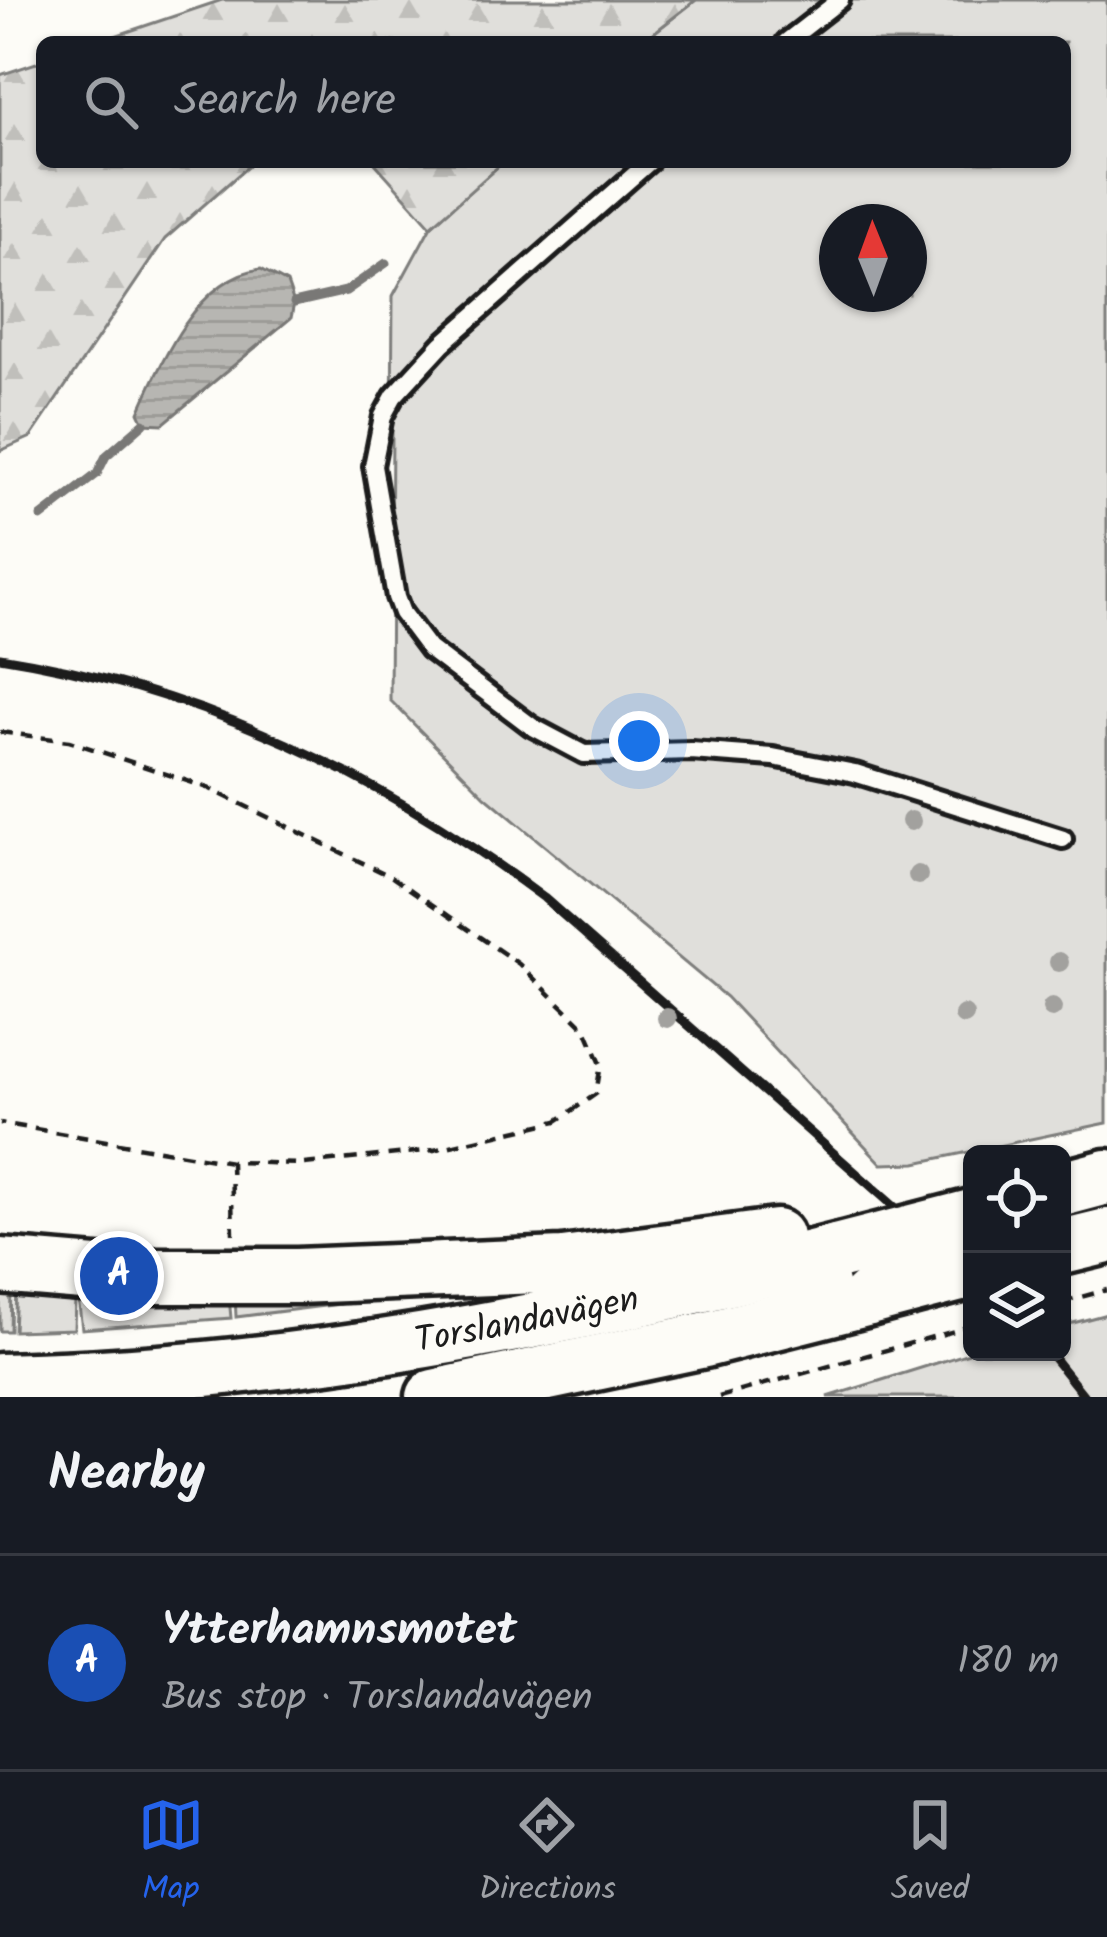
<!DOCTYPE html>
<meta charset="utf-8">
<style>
body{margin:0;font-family:Kalam,sans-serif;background:#242831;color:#f1f3f6}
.controls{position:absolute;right:36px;bottom:36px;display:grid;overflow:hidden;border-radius:18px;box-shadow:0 3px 9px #0004}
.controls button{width:108px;height:108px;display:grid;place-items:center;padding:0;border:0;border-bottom:3px solid #363941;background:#171b24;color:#f1f3f6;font:60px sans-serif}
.compass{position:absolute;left:819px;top:204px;width:108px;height:108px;border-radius:50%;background:#171b24;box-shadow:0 3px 9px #0004;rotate:359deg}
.you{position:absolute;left:639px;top:741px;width:42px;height:42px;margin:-30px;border:9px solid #fff;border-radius:50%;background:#1a73e8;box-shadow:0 0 0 18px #1a73e833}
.badge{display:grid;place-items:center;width:78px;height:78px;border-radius:50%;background:#2563eb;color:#fff;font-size:39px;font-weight:700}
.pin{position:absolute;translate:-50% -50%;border:6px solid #fff;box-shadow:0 3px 12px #0006}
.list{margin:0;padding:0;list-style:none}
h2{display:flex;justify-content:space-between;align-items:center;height:156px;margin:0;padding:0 48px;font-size:51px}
h2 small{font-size:39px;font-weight:400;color:#9ea1a6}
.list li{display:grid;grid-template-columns:78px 1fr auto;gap:36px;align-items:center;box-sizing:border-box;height:216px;padding:0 48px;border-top:3px solid #363941}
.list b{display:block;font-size:45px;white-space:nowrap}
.list p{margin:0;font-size:39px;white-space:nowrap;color:#9ea1a6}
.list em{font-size:39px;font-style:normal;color:#9ea1a6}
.icon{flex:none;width:66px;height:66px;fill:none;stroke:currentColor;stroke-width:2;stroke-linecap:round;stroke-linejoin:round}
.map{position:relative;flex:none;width:1107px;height:1397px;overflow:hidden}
.search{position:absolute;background:#171b24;box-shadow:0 3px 9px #0004;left:36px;right:36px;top:36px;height:132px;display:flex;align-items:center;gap:30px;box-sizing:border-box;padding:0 42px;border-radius:18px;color:#9ea1a6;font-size:45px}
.sheet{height:372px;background:#171b24}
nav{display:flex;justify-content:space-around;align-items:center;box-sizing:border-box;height:168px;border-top:3px solid #363941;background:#171b24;font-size:33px;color:#9ea1a6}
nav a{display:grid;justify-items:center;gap:6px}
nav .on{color:#2563eb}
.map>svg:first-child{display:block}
.grass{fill:#e0dfdb;stroke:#7e7e7c;stroke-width:3;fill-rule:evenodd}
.forest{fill:url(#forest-firs);stroke:#7e7e7c;stroke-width:3}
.water{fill:url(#water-rules);stroke:#797876;stroke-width:3}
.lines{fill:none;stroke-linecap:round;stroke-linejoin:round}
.stream{stroke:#797876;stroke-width:9}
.service-casing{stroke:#1c1c1c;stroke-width:26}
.primary-casing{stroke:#1c1c1c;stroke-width:63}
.path{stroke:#1c1c1c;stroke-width:4.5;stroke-dasharray:12 9;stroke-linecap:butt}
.service{stroke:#fdfcf7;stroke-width:16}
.primary{stroke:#fdfcf7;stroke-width:54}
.rail{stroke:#1c1c1c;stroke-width:9}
.primary-bridge-casing{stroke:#1c1c1c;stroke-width:63;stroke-linecap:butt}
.primary-bridge{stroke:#fdfcf7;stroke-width:54}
.tree{fill:#a2a19e}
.labels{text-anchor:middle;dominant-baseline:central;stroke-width:12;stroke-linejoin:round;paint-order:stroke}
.street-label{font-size:36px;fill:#1c1c1c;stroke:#fdfcf7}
</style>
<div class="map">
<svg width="1107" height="1397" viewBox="0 0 1107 1397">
<defs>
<pattern id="forest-firs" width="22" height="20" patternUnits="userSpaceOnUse" patternTransform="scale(3)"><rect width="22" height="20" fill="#e0dfdb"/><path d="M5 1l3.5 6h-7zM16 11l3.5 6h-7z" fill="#c0bfbb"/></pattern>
<pattern id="water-rules" width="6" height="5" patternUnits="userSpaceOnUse" patternTransform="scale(3)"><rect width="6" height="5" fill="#b7b6b2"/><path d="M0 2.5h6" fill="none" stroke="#9d9c98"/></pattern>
</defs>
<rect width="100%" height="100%" fill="#fdfcf7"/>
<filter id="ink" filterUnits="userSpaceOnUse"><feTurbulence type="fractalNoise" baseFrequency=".00833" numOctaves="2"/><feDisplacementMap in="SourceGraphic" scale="24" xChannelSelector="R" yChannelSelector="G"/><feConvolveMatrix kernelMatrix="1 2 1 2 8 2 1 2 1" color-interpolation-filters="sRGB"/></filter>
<g filter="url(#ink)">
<path class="grass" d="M 696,0 L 1107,0 L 1107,1123 L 916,1163 L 882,1164 L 726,997 L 485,796 L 390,700 L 393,296 L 431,226 L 503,162 L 1065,162 L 1065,42 L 642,42 ZM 837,222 L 909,222 L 909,294 L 837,294 Z
M 0,1283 L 229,1297 L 231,1318 L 82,1329 L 78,1298 L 75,1299 L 74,1329 L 14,1331 L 16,1290 L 11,1293 L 10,1331 L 0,1331 Z
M 235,1296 L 380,1299 L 236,1317 Z
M 1107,1314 L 1107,1397 L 828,1397 L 972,1352 L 1062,1352 L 1062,1326 Z"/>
<path class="forest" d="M 222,0 L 696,0 L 642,42 L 97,42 Z
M 42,61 L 42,162 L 253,162 L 165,239 L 31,437 L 0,451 L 0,75 Z
M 374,162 L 503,162 L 431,226 Z"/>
<path class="water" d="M 261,269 L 287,283 L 294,303 L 291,318 L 163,424 L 144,423 L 139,412 C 161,361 199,276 261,269 Z"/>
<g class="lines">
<path class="stream" d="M 294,303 L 346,291 L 386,263
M 41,517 L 97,474 L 106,456 L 144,423"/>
<defs>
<path id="service" d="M 786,42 L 840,0
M 649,162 L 442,344 L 394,396 L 383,416 L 373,466 L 396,597 L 402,613 L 429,649 L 531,726 L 584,754 L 691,751 L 773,757 L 855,773 L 1063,839"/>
<g id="primary">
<path d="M 1062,1189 L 1107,1177"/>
<path d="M 1062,1247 L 1107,1236"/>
<path d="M 0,1266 L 119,1276 L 297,1276 L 563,1265 L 776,1237"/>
<path id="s1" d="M 0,1381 C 291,1375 559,1322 840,1251"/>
<path d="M 434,1397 L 704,1340 L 869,1298"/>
</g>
</defs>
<use href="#service" class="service-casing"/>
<use href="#primary" class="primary-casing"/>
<path class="path" d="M 0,732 L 69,741 L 208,788 L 392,877 L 519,964 L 586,1029 L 601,1064 L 596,1094 L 557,1121 L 434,1150 L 304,1164 L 231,1162 L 0,1123
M 231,1162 L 233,1234
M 1062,1302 L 1107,1290
M 719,1397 L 972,1326"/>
<use href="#service" class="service"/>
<use href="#primary" class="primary"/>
<path class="rail" d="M 0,657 C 203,689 381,776 544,898 L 972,1275
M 1049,1352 L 1085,1397"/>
<defs>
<path id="primary-bridge" d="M 840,1251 L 972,1217
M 869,1298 L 972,1271"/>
</defs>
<use href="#primary-bridge" class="primary-bridge-casing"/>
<use href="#primary-bridge" class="primary-bridge"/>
</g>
<g class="tree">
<circle cx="911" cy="821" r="10"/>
<circle cx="918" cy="875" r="10"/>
<circle cx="1059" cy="962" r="10"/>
<circle cx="1052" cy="1008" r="10"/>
<circle cx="964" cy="1015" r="10"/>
<circle cx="667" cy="1018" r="10"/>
</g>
</g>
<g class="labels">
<g class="street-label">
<text stroke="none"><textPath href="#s1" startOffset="531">Torslandavägen</textPath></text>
</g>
</g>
</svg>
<div class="controls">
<button><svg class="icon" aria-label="locate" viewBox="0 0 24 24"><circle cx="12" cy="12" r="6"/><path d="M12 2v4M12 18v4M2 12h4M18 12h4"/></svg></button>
<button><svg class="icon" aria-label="layers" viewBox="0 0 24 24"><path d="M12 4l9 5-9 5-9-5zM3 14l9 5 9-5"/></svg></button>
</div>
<svg class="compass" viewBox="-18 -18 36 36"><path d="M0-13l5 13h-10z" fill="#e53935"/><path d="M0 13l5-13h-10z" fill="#9ea1a6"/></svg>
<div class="you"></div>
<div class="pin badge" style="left:119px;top:1276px;background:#1a4fb4">A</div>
<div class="search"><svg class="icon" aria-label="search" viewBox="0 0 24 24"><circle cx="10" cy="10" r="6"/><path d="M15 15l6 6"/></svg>Search here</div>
</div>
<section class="sheet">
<h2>Nearby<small></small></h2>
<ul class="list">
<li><span class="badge" style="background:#1a4fb4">A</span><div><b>Ytterhamnsmotet</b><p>Bus stop · Torslandavägen</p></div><em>180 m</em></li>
</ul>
</section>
<nav>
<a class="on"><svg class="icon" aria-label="map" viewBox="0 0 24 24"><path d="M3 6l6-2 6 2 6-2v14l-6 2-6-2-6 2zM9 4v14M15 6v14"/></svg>Map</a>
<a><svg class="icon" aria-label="directions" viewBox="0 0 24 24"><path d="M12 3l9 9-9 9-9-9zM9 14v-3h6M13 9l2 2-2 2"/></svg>Directions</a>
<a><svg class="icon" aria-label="saved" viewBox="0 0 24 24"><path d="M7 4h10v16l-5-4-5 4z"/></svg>Saved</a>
</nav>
